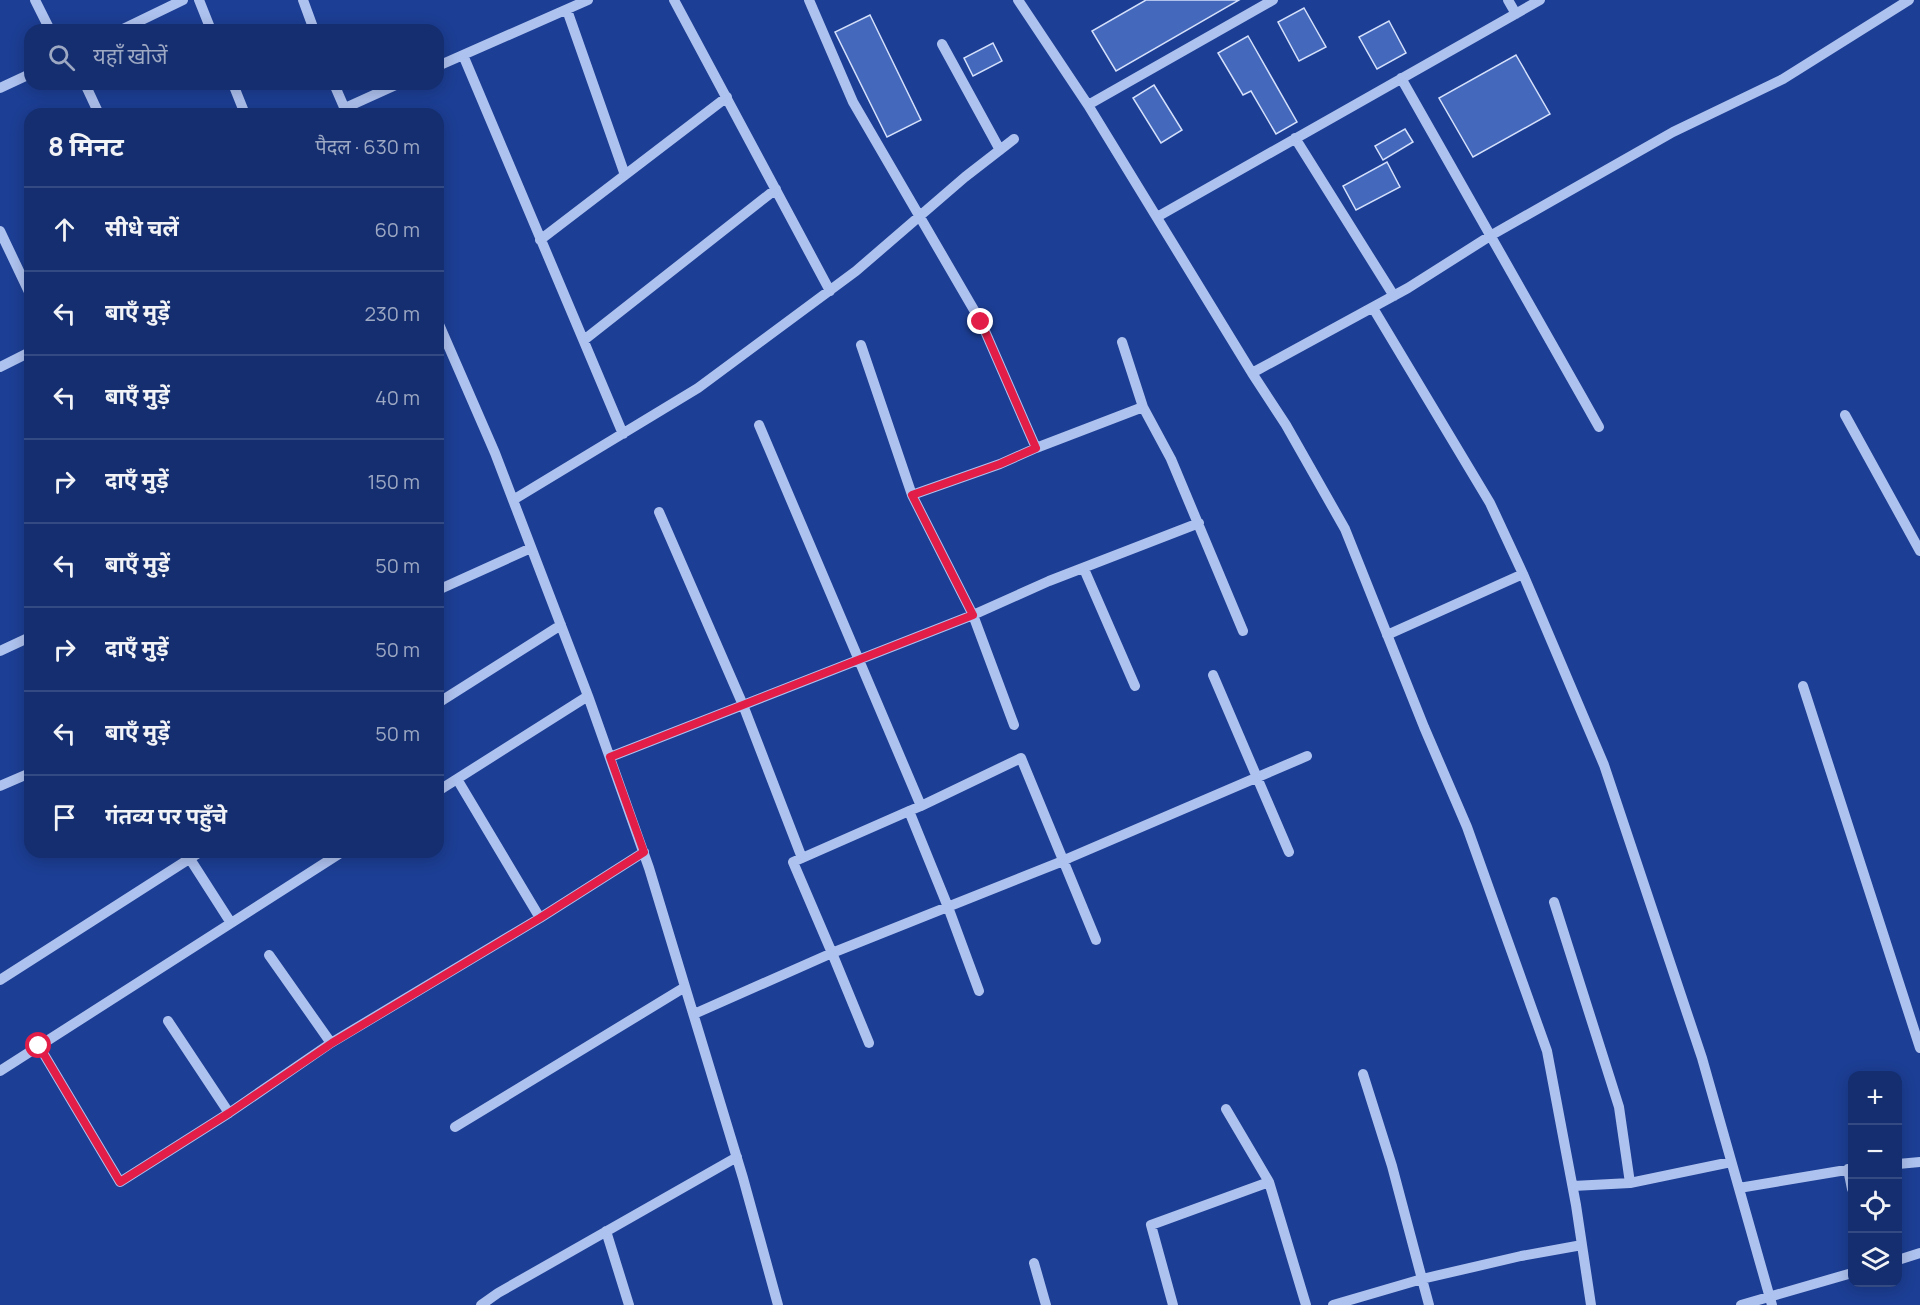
<!DOCTYPE html>
<html lang="hi">
<meta charset="utf-8">
<style>
body{margin:0;font-family:Manrope,"Noto Sans Devanagari",sans-serif;background:#223a77;color:#f1f3f6}
.controls{position:absolute;right:18px;bottom:18px;display:grid;overflow:hidden;border-radius:12px;box-shadow:0 3px 15px #0003}
.controls button{width:54px;height:54px;display:grid;place-items:center;padding:0;border:0;border-bottom:2px solid #344a82;background:#152e6f;color:#f1f3f6;font:30px sans-serif}
.stop{position:absolute;width:18px;height:18px;margin:-14px;border:4px solid #e11d48;border-radius:50%;background:#fff}
.stop.end{background:#e11d48;border-color:#fff;box-shadow:0 2px 6px #0008}
.list{margin:0;padding:0;list-style:none}
h2{display:flex;justify-content:space-between;align-items:center;height:78px;margin:0;padding:0 24px;font-size:26px}
h2 small{font-size:20px;font-weight:400;color:#9da8c3}
.list li{display:grid;grid-template-columns:39px 1fr auto;gap:18px;align-items:center;box-sizing:border-box;height:84px;padding:0 24px;border-top:2px solid #344a82}
.list b{display:block;font-size:22px;white-space:nowrap}
.list em{font-size:20px;font-style:normal;color:#9da8c3}
.icon{flex:none;width:33px;height:33px;fill:none;stroke:currentColor;stroke-width:2;stroke-linecap:round;stroke-linejoin:round}
.map{position:relative;flex:none;width:1920px;height:1305px;overflow:hidden}
.search{position:absolute;background:#152e6f;box-shadow:0 3px 15px #0003;left:24px;top:24px;width:420px;height:66px;display:flex;align-items:center;gap:15px;box-sizing:border-box;padding:0 21px;border-radius:18px;color:#9da8c3;font-size:22px}
.panel{position:absolute;background:#152e6f;box-shadow:0 3px 15px #0003;left:24px;top:108px;width:420px;height:750px;border-radius:18px}
.map>svg:first-child{display:block}
.building{fill:#4468bb;stroke:#d4e0fb;stroke-width:1.5}
.lines{fill:none;stroke-linecap:round;stroke-linejoin:round}
.minor{stroke:#aec2ef;stroke-width:10}
.route{stroke:#e11d48;stroke-width:8}
</style>
<div class="map">
<svg width="1920" height="1305" viewBox="0 0 1920 1305">
<rect width="100%" height="100%" fill="#1c3e94"/>
<path class="building" d="M 1146,0 L 1239,0 L 1116,71 L 1092,31 Z
M 1304,8 L 1326,47 L 1299,61 L 1278,22 Z
M 870,15 L 921,120 L 887,137 L 835,32 Z
M 1389,21 L 1406,53 L 1377,69 L 1359,37 Z
M 1248,36 L 1297,122 L 1276,134 L 1251,91 L 1243,95 L 1218,53 Z
M 993,43 L 1002,61 L 973,76 L 964,58 Z
M 1516,55 L 1550,114 L 1473,157 L 1439,98 Z
M 1154,85 L 1182,130 L 1161,143 L 1133,98 Z
M 1405,129 L 1413,142 L 1383,160 L 1375,146 Z
M 1387,162 L 1400,187 L 1356,210 L 1343,186 Z"/>
<g class="lines">
<path class="minor" d="M 35,0 L 50,30
M 199,0 L 211,30
M 303,0 L 314,30
M 674,0 L 830,291
M 809,0 L 853,102 L 981,322 L 1036,448 L 1000,464 L 912,495
M 1018,0 L 1088,105
M 1273,0 L 1088,105 L 1252,373 L 1408,288 L 1490,236 L 1673,132 L 1783,79 L 1909,0
M 1508,0 L 1516,14
M 567,10 L 625,175
M 121,30 L 183,0
M 942,44 L 1000,150
M 463,55 L 623,434
M 438,66 L 588,0
M 1401,78 L 1599,427
M 85,84 L 99,114
M 233,84 L 245,114
M 334,84 L 347,114
M 0,88 L 30,74
M 345,108 L 398,84
M 1295,138 L 1394,296
M 1157,217 L 1540,0
M 0,231 L 30,294
M 540,240 L 727,97
M 1373,308 L 1490,503 L 1523,574 L 1604,765 L 1702,1058 L 1772,1305
M 438,322 L 495,453 L 588,696 L 649,868 L 743,1178 L 778,1305
M 584,340 L 776,189
M 0,367 L 30,352
M 1252,373 L 1286,425 L 1345,529 L 1424,727 L 1467,827 L 1547,1051 L 1576,1205 L 1591,1305
M 1143,407 L 1171,459 L 1243,631
M 1845,415 L 1920,551
M 759,425 L 921,806 L 909,811
M 1036,448 L 1143,407 L 1122,342
M 513,500 L 698,388 L 856,271 L 965,177 L 1014,139
M 659,512 L 743,705 L 802,858
M 1084,569 L 1135,686
M 438,590 L 531,548
M 1387,635 L 1523,574
M 0,651 L 30,637
M 1213,675 L 1289,852
M 1803,686 L 1920,1048
M 438,703 L 561,625
M 1014,725 L 973,615 L 1049,581 L 1199,523
M 610,757 L 973,615 L 912,495 L 861,345
M 457,779 L 540,918
M 0,786 L 30,773
M 438,791 L 588,696
M 921,806 L 1021,758 L 1096,940
M 190,859 L 231,923
M 1554,902 L 1619,1107 L 1630,1183
M 269,955 L 331,1043
M 0,980 L 200,852
M 979,991 L 948,907 L 909,811 L 793,862 L 832,953 L 1063,861 L 1069,858 L 1307,756
M 694,1014 L 832,953 L 869,1043
M 168,1021 L 229,1113
M 39,1046 L 120,1182 L 229,1113 L 331,1043 L 540,918 L 644,852
M 0,1071 L 342,852
M 1363,1074 L 1392,1166 L 1422,1279 L 1521,1256 L 1582,1245
M 455,1127 L 685,987
M 1898,1164 L 1920,1162
M 1848,1169 L 1852,1189
M 1269,1182 L 1306,1305
M 1573,1186 L 1630,1183 L 1731,1162
M 1739,1188 L 1852,1169
M 606,1231 L 629,1305
M 1898,1260 L 1920,1253
M 1034,1263 L 1046,1305
M 481,1305 L 498,1293 L 737,1157
M 1173,1305 L 1151,1225 L 1269,1182 L 1226,1109
M 1333,1305 L 1422,1279 L 1429,1305
M 1741,1305 L 1852,1273"/>
</g>
<g class="lines">
<path class="route" d="M 39,1046 L 120,1182 L 229,1113 L 332,1043 L 540,918 L 644,852 L 610,757 L 973,615 L 912,495 L 1000,464 L 1036,448 L 981,322"/>
</g>
</svg>
<div class="controls">
<button>+</button>
<button>−</button>
<button><svg class="icon" aria-label="locate" viewBox="0 0 24 24"><circle cx="12" cy="12" r="6"/><path d="M12 2v4M12 18v4M2 12h4M18 12h4"/></svg></button>
<button><svg class="icon" aria-label="layers" viewBox="0 0 24 24"><path d="M12 4l9 5-9 5-9-5zM3 14l9 5 9-5"/></svg></button>
</div>
<div class="stop" style="left:39px;top:1046px"></div>
<div class="stop end" style="left:981px;top:322px"></div>
<div class="search"><svg class="icon" aria-label="search" viewBox="0 0 24 24"><circle cx="10" cy="10" r="6"/><path d="M15 15l6 6"/></svg>यहाँ खोजें</div>
<section class="panel">
<h2>8 मिनट<small>पैदल · 630 m</small></h2>
<ul class="list">
<li><svg class="icon" aria-label="ahead" viewBox="0 0 24 24"><path d="M12 20V5M6 11l6-6 6 6"/></svg><div><b>सीधे चलें</b></div><em>60 m</em></li>
<li><svg class="icon" aria-label="left" viewBox="0 0 24 24"><path d="M17 20v-9H6M10 6l-5 5 5 5"/></svg><div><b>बाएँ मुड़ें</b></div><em>230 m</em></li>
<li><svg class="icon" aria-label="left" viewBox="0 0 24 24"><path d="M17 20v-9H6M10 6l-5 5 5 5"/></svg><div><b>बाएँ मुड़ें</b></div><em>40 m</em></li>
<li><svg class="icon" aria-label="right" viewBox="0 0 24 24"><path d="M7 20v-9h11M14 6l5 5-5 5"/></svg><div><b>दाएँ मुड़ें</b></div><em>150 m</em></li>
<li><svg class="icon" aria-label="left" viewBox="0 0 24 24"><path d="M17 20v-9H6M10 6l-5 5 5 5"/></svg><div><b>बाएँ मुड़ें</b></div><em>50 m</em></li>
<li><svg class="icon" aria-label="right" viewBox="0 0 24 24"><path d="M7 20v-9h11M14 6l5 5-5 5"/></svg><div><b>दाएँ मुड़ें</b></div><em>50 m</em></li>
<li><svg class="icon" aria-label="left" viewBox="0 0 24 24"><path d="M17 20v-9H6M10 6l-5 5 5 5"/></svg><div><b>बाएँ मुड़ें</b></div><em>50 m</em></li>
<li><svg class="icon" aria-label="arrive" viewBox="0 0 24 24"><path d="M6 21V4h12l-3 4 3 4H6"/></svg><div><b>गंतव्य पर पहुँचे</b></div></li>
</ul>
</section>
</div>
